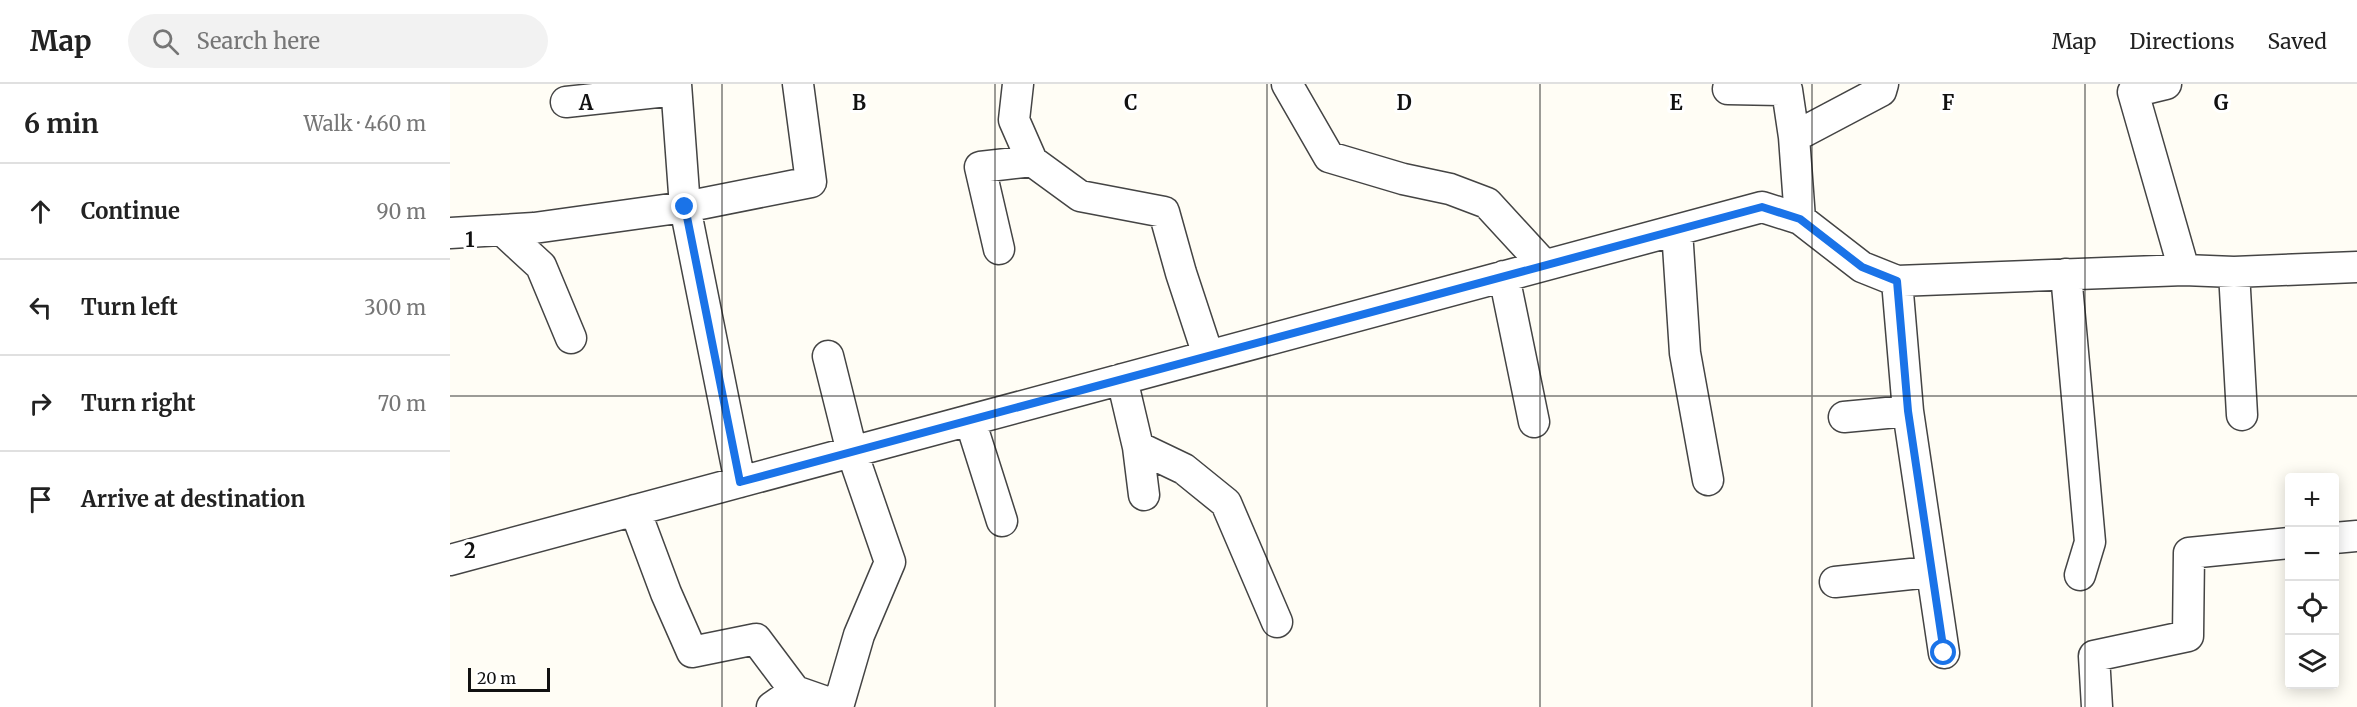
<!DOCTYPE html>
<meta charset="utf-8">
<style>
body{margin:0;font-family:Merriweather,serif;background:#f2f2f2;color:#222}
.controls{position:absolute;right:18px;bottom:18px;display:grid;overflow:hidden;border-radius:6px;box-shadow:0 3px 15px #0003}
.controls button{width:54px;height:54px;display:grid;place-items:center;padding:0;border:0;border-bottom:2px solid #e0e0e0;background:#fff;color:#222;font:30px sans-serif}
.scale{position:absolute;left:18px;bottom:15px;width:82px;box-sizing:border-box;padding-left:6px;border:3px solid #111;border-top:0;font-size:16px;line-height:21px;white-space:nowrap;color:#111;-webkit-text-stroke:4px #fff;paint-order:stroke}
.stop{position:absolute;width:18px;height:18px;margin:-14px;border:4px solid #1a73e8;border-radius:50%;background:#fff}
.stop.end{background:#1a73e8;border-color:#fff;box-shadow:0 2px 6px #0008}
.list{margin:0;padding:0;list-style:none}
h2{display:flex;justify-content:space-between;align-items:center;height:78px;margin:0;padding:0 24px;font-size:26px}
h2 small{font-size:20px;font-weight:400;color:#767676}
.list li{display:grid;grid-template-columns:39px 1fr auto;gap:18px;align-items:center;box-sizing:border-box;height:96px;padding:0 24px;border-top:2px solid #e0e0e0}
.list b{display:block;font-size:22px;white-space:nowrap}
.list em{font-size:20px;font-style:normal;color:#767676}
.icon{flex:none;width:33px;height:33px;fill:none;stroke:currentColor;stroke-width:2;stroke-linecap:round;stroke-linejoin:round}
.map{position:relative;flex:none;width:1907px;height:623px;overflow:hidden}
header{display:flex;align-items:center;gap:36px;box-sizing:border-box;height:84px;padding:0 30px;background:#fff;border-bottom:2px solid #e0e0e0}
header strong{font-size:28px}
nav{display:flex;gap:33px;margin-inline-start:auto;font-size:21px}
.search{width:420px;height:54px;background:#f2f2f2;display:flex;align-items:center;gap:15px;box-sizing:border-box;padding:0 21px;border-radius:33px;color:#767676;font-size:22px}
main{display:flex}
aside{flex:1;background:#fff}
.map>svg:first-child{display:block}
.lines{fill:none;stroke-linecap:round;stroke-linejoin:round}
.minor-casing{stroke:#444;stroke-width:33}
.minor{stroke:#fff;stroke-width:30}
.route{stroke:#1a73e8;stroke-width:8}
.grid{fill:none;stroke:#111;stroke-width:1.5;stroke-opacity:0.55}
.grid-label{font-size:20px;text-anchor:middle;font-weight:bold;fill:#111;stroke:#fff;stroke-width:6;stroke-linejoin:round;paint-order:stroke}
</style>
<header>
<strong>Map</strong>
<div class="search"><svg class="icon" aria-label="search" viewBox="0 0 24 24"><circle cx="10" cy="10" r="6"/><path d="M15 15l6 6"/></svg>Search here</div>
<nav><a>Map</a><a>Directions</a><a>Saved</a></nav>
</header>
<main>
<aside>
<h2>6 min<small>Walk · 460 m</small></h2>
<ul class="list">
<li><svg class="icon" aria-label="ahead" viewBox="0 0 24 24"><path d="M12 20V5M6 11l6-6 6 6"/></svg><div><b>Continue</b></div><em>90 m</em></li>
<li><svg class="icon" aria-label="left" viewBox="0 0 24 24"><path d="M17 20v-9H6M10 6l-5 5 5 5"/></svg><div><b>Turn left</b></div><em>300 m</em></li>
<li><svg class="icon" aria-label="right" viewBox="0 0 24 24"><path d="M7 20v-9h11M14 6l5 5-5 5"/></svg><div><b>Turn right</b></div><em>70 m</em></li>
<li><svg class="icon" aria-label="arrive" viewBox="0 0 24 24"><path d="M6 21V4h12l-3 4 3 4H6"/></svg><div><b>Arrive at destination</b></div></li>
</ul>
</aside>
<div class="map">
<svg width="1907" height="623" viewBox="0 0 1907 623">
<rect width="100%" height="100%" fill="#fffdf5"/>
<g class="lines">
<defs>
<path id="minor" d="M 226,0 L 235,123 L 290,398
M 568,0 L 564,36 L 582,77 L 630,112 L 714,128 L 731,189 L 758,271
M 837,0 L 879,73 L 953,95 L 1000,105 L 1037,119 L 1094,181
M 1716,0 L 1683,8 L 1734,186
M 1278,5 L 1337,6 L 1344,53
M 116,18 L 226,6
M 1350,135 L 1344,53 L 1431,7 L 1433,0
M 52,146 L 91,182 L 121,254
M 1227,146 L 1235,269 L 1258,396
M 0,149 L 84,144 L 235,123 L 361,98 L 348,0
M 549,165 L 530,83 L 582,77
M 1784,188 L 1792,331
M 1616,190 L 1640,458 L 1630,491
M 1054,192 L 1084,338
M 1447,197 L 1458,327 L 1494,569
M 378,272 L 402,368 L 440,478 L 409,551 L 388,623
M 672,295 L 688,363 L 734,385 L 776,419 L 827,538
M 1394,333 L 1458,327
M 520,336 L 552,437
M 688,363 L 694,411
M 185,426 L 216,509 L 242,568 L 306,555 L 345,607
M 1884,454 L 1907,452
M 0,476 L 1312,123 L 1350,135 L 1412,183 L 1447,197 L 1734,186 L 1784,188 L 1907,183
M 1385,498 L 1480,488
M 322,623 L 345,607 L 388,622
M 1647,623 L 1644,572 L 1738,552 L 1739,469 L 1840,459"/>
</defs>
<use href="#minor" class="minor-casing"/>
<use href="#minor" class="minor"/>
</g>
<g class="lines">
<path class="route" d="M 235,123 L 290,398 L 1312,123 L 1350,135 L 1412,183 L 1447,197 L 1458,327 L 1494,569"/>
</g>
<path class="grid" d="M 272,0 L 272,623M 545,0 L 545,623M 817,0 L 817,623M 1090,0 L 1090,623M 1362,0 L 1362,623M 1635,0 L 1635,623M 0,312 L 1907,312"/>
<g class="grid-label">
<text x="136" y="26">A</text>
<text x="409" y="26">B</text>
<text x="681" y="26">C</text>
<text x="954" y="26">D</text>
<text x="1226" y="26">E</text>
<text x="1498" y="26">F</text>
<text x="1771" y="26">G</text>
<text x="20" y="163">1</text>
<text x="20" y="474">2</text>
</g>
</svg>
<div class="controls">
<button>+</button>
<button>−</button>
<button><svg class="icon" aria-label="locate" viewBox="0 0 24 24"><circle cx="12" cy="12" r="6"/><path d="M12 2v4M12 18v4M2 12h4M18 12h4"/></svg></button>
<button><svg class="icon" aria-label="layers" viewBox="0 0 24 24"><path d="M12 4l9 5-9 5-9-5zM3 14l9 5 9-5"/></svg></button>
</div>
<div class="scale">20 m</div>
<div class="stop" style="left:1494px;top:569px"></div>
<div class="stop end" style="left:235px;top:123px"></div>
</div>
</main>
